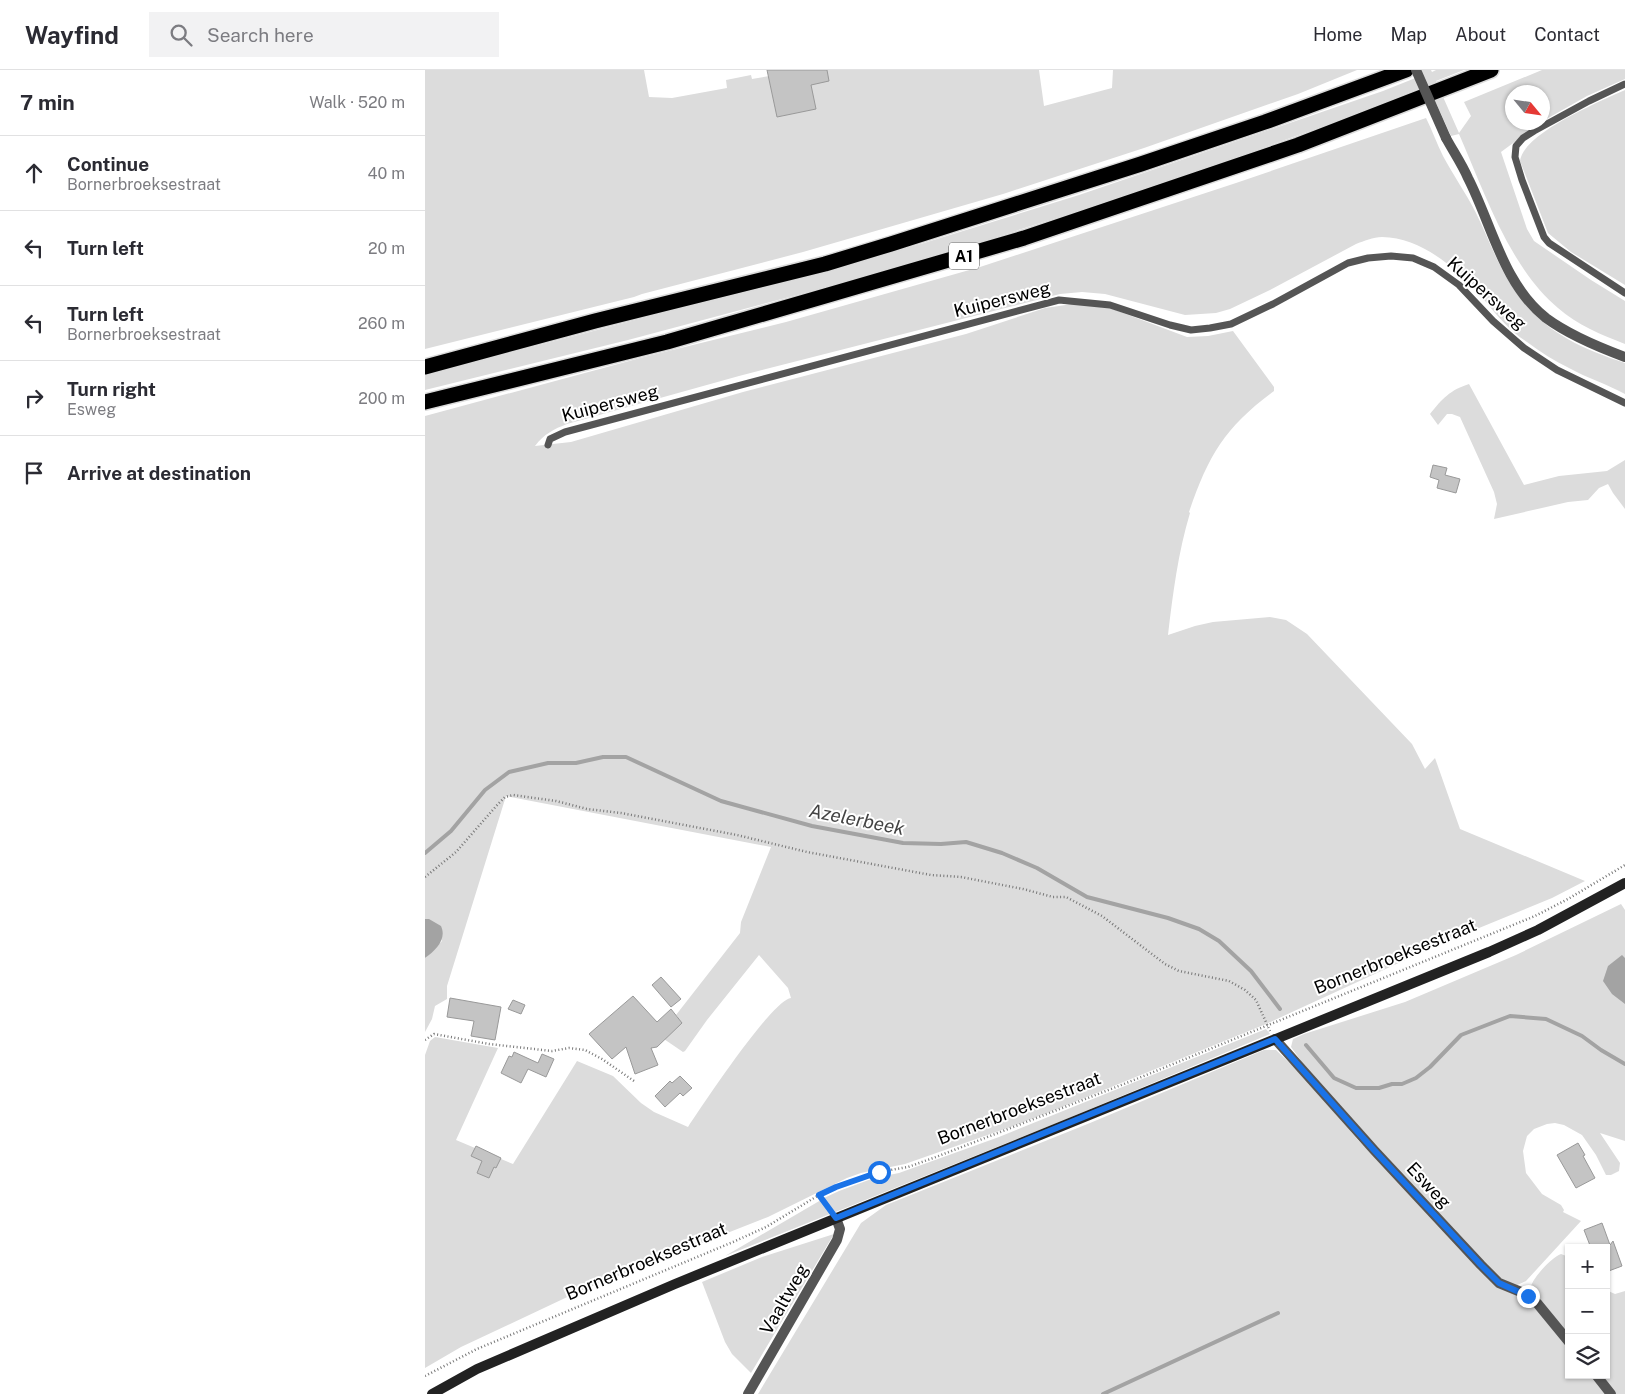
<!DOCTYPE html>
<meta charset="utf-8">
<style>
body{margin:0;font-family:"Public Sans",sans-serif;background:#f2f2f3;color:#2b2b33}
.controls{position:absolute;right:15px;bottom:15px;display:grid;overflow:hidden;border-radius:0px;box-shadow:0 1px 4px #0004}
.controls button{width:45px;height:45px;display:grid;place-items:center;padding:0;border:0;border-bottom:1px solid #e1e1e2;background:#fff;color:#2b2b33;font:25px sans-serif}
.compass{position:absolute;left:1080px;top:15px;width:45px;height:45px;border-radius:50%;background:#fff;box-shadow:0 1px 4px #0004;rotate:119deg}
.stop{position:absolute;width:15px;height:15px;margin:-11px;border:4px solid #1a73e8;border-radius:50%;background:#fff}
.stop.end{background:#1a73e8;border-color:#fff;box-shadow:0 1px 5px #0008}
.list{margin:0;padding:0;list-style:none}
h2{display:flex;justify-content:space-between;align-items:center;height:65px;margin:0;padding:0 20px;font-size:21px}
h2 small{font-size:16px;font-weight:400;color:#7c7c81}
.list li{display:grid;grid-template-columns:32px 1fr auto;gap:15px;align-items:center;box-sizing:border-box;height:75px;padding:0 20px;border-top:1px solid #e1e1e2}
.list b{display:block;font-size:19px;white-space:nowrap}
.list p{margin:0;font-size:16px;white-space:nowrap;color:#7c7c81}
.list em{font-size:16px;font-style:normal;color:#7c7c81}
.icon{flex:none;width:28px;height:28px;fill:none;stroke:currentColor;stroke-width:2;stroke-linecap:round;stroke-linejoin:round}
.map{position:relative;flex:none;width:1200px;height:1324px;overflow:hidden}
header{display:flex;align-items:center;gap:30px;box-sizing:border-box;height:70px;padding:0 25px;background:#fff;border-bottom:1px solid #e1e1e2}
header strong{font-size:24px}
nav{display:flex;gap:28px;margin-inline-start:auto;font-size:18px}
.search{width:350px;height:45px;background:#f2f2f3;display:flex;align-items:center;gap:12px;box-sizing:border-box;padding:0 18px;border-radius:0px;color:#7c7c81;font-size:19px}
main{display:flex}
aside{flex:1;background:#fff}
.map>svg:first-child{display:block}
.green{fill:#dcdcdc}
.water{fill:#a3a3a3}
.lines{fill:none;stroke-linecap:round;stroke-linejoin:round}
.stream{stroke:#a3a3a3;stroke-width:4}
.building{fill:#c4c4c4;stroke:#999}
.motorway-casing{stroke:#dbdbdb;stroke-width:18}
.path{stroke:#777;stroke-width:2.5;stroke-dasharray:1 2.5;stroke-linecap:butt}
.service{stroke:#555;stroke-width:7}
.minor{stroke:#555;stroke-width:10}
.secondary{stroke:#222;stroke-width:10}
.motorway{stroke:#000;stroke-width:15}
.minor-bridge{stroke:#555;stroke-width:10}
.route{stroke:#1a73e8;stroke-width:6}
.labels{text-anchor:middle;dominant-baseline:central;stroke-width:4;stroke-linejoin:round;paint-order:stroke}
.shield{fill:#fff;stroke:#4c4c4c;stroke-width:1}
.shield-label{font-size:16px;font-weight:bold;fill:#000}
.street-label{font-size:18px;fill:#000;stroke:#fff}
.water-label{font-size:19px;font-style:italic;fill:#444;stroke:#fff}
</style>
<header>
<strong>Wayfind</strong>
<div class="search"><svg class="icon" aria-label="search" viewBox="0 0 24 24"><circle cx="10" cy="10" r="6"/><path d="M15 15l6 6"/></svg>Search here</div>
<nav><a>Home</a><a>Map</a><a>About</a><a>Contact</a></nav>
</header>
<main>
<aside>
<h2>7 min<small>Walk · 520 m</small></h2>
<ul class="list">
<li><svg class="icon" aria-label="ahead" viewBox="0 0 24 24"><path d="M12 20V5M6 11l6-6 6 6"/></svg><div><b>Continue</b><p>Bornerbroeksestraat</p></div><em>40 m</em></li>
<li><svg class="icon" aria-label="left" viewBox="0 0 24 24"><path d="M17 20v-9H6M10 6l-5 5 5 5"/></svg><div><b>Turn left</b></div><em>20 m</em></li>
<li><svg class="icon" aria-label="left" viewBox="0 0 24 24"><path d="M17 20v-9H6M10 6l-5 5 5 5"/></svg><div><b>Turn left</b><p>Bornerbroeksestraat</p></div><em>260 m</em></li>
<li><svg class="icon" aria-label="right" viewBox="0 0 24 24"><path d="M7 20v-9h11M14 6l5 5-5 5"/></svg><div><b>Turn right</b><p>Esweg</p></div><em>200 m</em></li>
<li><svg class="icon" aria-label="arrive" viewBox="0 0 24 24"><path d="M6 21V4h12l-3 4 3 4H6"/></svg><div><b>Arrive at destination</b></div></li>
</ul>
</aside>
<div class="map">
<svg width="1200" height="1324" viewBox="0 0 1200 1324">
<rect width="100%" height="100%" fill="#fff"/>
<path class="green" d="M 0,0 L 219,0 L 224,27 L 247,28 L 302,18 L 301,10 L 326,5 L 327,9 L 379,0 L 614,0 L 619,36 L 687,18 L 688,0 L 932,0 L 873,24 L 719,78 L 578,124 L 378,182 L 217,224 L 209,227 L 0,279 Z
M 996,0 L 1006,0 L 1007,2 L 1011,0 L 1039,0 L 1011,11 L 1034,63 L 1046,46 L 1039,32 L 1117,0 L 1200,0 L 1200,9 L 1162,26 L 1118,51 L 1118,22 L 1088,22 L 1088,52 L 1115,53 L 1076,82 L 1102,159 L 1109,171 L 1166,210 L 1200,231 L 1200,274 C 1177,265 1152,255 1133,238 C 1084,197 1059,121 1034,64 L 1026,66 L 1003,15 L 907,53 L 781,98 L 675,134 L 559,171 L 421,212 L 203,270 L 0,320 L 0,305 L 341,216 L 499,173 L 654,125 L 958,21 L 998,5 Z
M 1200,20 L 1200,215 L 1146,182 L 1123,163 L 1095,91 C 1098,63 1176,31 1200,20 Z
M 1001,48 C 1007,60 1012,74 1018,86 C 1028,105 1041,123 1051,143 C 1061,163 1069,185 1080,205 C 1109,256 1146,275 1200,293 L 1200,324 C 1182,314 1162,308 1144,298 C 1130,291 1115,282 1102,272 C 1085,261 1073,247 1061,232 C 1035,202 1000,168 957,167 C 948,167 939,171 931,174 L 845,220 L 805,239 L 791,243 L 760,245 L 680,224 L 657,222 L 635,224 L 314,306 L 142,354 C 129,359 119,364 110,376 L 146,372 L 318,322 L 541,264 L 620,238 L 634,236 L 647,234 L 685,238 L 762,267 L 783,266 L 808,261 L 849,317 L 849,321 C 800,357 783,386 764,442 L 765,443 C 753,483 748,523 743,565 L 770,556 L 788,552 L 845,547 L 861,550 L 882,564 L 987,674 L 1000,699 L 1010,688 L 1035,759 L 1160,811 L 1127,828 L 1015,874 L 841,954 L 642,1035 L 591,1055 L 480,1094 L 436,1103 L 422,1108 L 343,1147 L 155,1221 L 36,1277 L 0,1298 L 0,985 L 5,971 L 10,967 L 73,978 L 31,1070 L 88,1094 L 152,991 L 188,1006 L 216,1033 L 229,1042 L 263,1057 C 277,1036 347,930 366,928 L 363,918 L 334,885 L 282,950 L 260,981 L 258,982 L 233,965 L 253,947 L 251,945 L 315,863 L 316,852 L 346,777 L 81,726 L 22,916 L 22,929 L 10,936 L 7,949 L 0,962 L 0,888 L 17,871 C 13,862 11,850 0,849 L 0,346 L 219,287 L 361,252 L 555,197 L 811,113 Z
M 1044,314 L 1099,415 L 1134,406 L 1182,401 L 1200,390 L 1200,439 L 1188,423 L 1183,414 L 1174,418 L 1163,430 L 1143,432 L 1069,449 L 1072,434 L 1069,422 L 1035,347 L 1027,344 L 1022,344 L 1013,355 L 1005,344 C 1017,329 1025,320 1044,314 Z
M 1196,834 L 1200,840 L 1200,1071 L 1175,1063 L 1195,1093 L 1194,1101 L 1186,1105 L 1181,1105 L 1171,1085 L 1157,1065 L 1139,1055 L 1130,1053 L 1122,1054 L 1109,1059 L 1102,1066 L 1098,1081 L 1101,1103 L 1117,1124 L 1136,1135 L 1139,1140 L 1138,1142 L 1156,1151 L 1101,1211 L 1090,1216 L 1076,1211 L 885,1003 L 866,977 L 868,969 L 879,964 L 980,932 L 1091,885 Z
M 841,959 L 845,964 L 639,1050 L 408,1143 L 399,1128 L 414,1121 L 449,1108 L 474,1103 L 574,1067 Z
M 839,980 L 851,980 L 878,1006 L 933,1070 L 1081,1220 L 1106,1233 L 1117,1244 L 1144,1277 L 1144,1305 L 1166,1305 L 1181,1324 L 333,1324 L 436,1153 L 461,1135 L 665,1053 Z
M 396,1130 L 405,1144 L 300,1186 Z
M 409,1164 L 326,1303 L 307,1284 L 300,1272 L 277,1212 L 337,1187 Z
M 1136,1184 L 1144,1187 L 1144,1265 L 1105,1220 C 1106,1209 1126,1188 1136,1184 Z
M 1181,1220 L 1190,1224 L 1200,1221 L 1200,1324 L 1190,1324 L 1177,1305 L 1181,1305 Z"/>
<path class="water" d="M 0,849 L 4,849 L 16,856 C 22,869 11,880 0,888 Z
M 1197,885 L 1200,888 L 1200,934 L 1187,924 L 1178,911 L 1183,896 Z"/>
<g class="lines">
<path class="stream" d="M 0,783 L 26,761 L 60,720 L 84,702 L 123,693 L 151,693 L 178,687 L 201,687 L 296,731 L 387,756 L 478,773 L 516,774 L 541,772 L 577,783 L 612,798 L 662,827 L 743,848 L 774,859 L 794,871 L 826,901 L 855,939
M 881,975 L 909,1008 L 931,1018 L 954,1018 L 967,1014 L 977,1014 L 991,1008 L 1005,997 L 1036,965 L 1085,946 L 1121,949 L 1157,966 L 1176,980 L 1200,994
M 678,1324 L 853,1243"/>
</g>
<path class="building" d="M 342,0 L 402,0 L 404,11 L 386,15 L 391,39 L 352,47 Z
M 1008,395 L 1022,398 L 1020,405 L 1035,409 L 1031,423 L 1012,418 L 1014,410 L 1005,407 Z
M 236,907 L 256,929 L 246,937 L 227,915 Z
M 208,926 L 232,952 L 246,939 L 257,953 L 232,977 L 226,978 L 233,995 L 210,1004 L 201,977 L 187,989 L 164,964 Z
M 25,928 L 76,937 L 70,970 L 46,966 L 49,951 L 22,947 Z
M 88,930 L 100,935 L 96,944 L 83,939 Z
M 89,982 L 113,993 L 117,984 L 129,989 L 121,1007 L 103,999 L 96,1013 L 76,1003 L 84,986 L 87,987 Z
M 255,1006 L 267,1018 L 258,1026 L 255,1023 L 240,1037 L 230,1026 L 245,1011 L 247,1013 Z
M 1153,1073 L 1160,1085 L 1158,1086 L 1170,1108 L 1151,1118 L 1132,1085 Z
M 51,1076 L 76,1088 L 71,1098 L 69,1097 L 64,1108 L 52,1103 L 57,1091 L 46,1086 Z
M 1177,1153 L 1185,1175 L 1188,1171 L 1197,1196 L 1181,1202 L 1181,1180 L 1183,1178 L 1166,1178 L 1159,1160 Z"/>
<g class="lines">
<defs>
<path id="motorway" d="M 0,297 L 170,251 L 400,194 L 466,174 L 716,94 L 840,52 L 981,0
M 0,332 L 242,272 L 599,168 L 873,75 L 1066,0"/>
</defs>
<use href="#motorway" class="motorway-casing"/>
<path class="path" d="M 0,807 L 31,782 L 73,734 L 80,727 L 88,725 L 131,731 L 162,739 L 196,743 L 312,765 L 382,782 L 506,805 L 536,807 L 598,819 L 628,827 L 641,827 L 677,846 L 740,894 L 754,901 L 804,911 L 820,920 L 831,930 L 845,961
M 0,970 L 9,964 L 64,974 L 127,981 L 144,978 L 160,980 L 177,989 L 209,1011
M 394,1125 L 405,1140
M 0,1306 L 52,1279 L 308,1172 L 341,1157 L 394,1125 L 411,1117 L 454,1102 L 483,1097 L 511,1087 L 704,1012 L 1110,846 L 1143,829 L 1200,795"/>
<path class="service" d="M 1200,14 L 1164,31 L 1109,61 L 1098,68 L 1091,76 L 1090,87 L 1097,110 L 1119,167 L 1124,173 L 1200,223
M 123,375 L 125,369 L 140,362 L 634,230 L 685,235 L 745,255 L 766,260 L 785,258 L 806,254 L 848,234 L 923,193 L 943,188 L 966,186 L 988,188 L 1009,197 L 1034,215 L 1068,251 L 1099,278 L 1132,300 L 1200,333"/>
<path class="minor" d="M 1021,68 C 1028,81 1037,94 1043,108 C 1067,155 1078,214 1121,248 C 1144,265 1173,277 1200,287
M 850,969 L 949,1080 L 1056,1195 L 1074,1213 L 1096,1222 L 1112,1233 L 1144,1272
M 1171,1305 L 1186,1324
M 323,1324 L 412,1170 L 415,1159 L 411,1148"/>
<path class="secondary" d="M 7,1324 L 52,1299 L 250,1214 L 1064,882 L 1113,860 L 1200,813"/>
<use href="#motorway" class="motorway"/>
<path class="minor-bridge" d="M 991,0 L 1021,68"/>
</g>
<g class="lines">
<path class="route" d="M 454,1102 L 411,1117 L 394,1125 L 411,1148 L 850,969 L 949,1080 L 1056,1195 L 1074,1213 L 1103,1226"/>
</g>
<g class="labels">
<rect class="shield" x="524" y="172.5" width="30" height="27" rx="4"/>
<g class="shield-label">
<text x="539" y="186">A1</text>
</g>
<g class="street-label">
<text transform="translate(1062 223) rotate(42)">Kuipersweg</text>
<text transform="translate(577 229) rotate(-14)">Kuipersweg</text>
<text transform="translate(185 333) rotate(-15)">Kuipersweg</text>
<text transform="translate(970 886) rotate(-22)">Bornerbroeksestraat</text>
<text transform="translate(594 1038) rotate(-21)">Bornerbroeksestraat</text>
<text transform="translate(1004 1115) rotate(47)">Esweg</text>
<text transform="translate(221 1191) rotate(-23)">Bornerbroeksestraat</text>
<text transform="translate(359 1229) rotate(-60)">Vaaltweg</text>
</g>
<g class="water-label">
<text transform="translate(432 749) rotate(11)">Azelerbeek</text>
</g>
</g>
</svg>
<div class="controls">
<button>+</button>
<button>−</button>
<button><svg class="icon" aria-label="layers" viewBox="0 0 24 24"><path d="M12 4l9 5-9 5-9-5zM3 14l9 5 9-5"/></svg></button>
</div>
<svg class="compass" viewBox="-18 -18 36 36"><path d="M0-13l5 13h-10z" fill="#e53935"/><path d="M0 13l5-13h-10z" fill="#7c7c81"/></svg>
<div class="stop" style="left:454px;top:1102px"></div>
<div class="stop end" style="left:1103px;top:1226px"></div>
</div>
</main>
